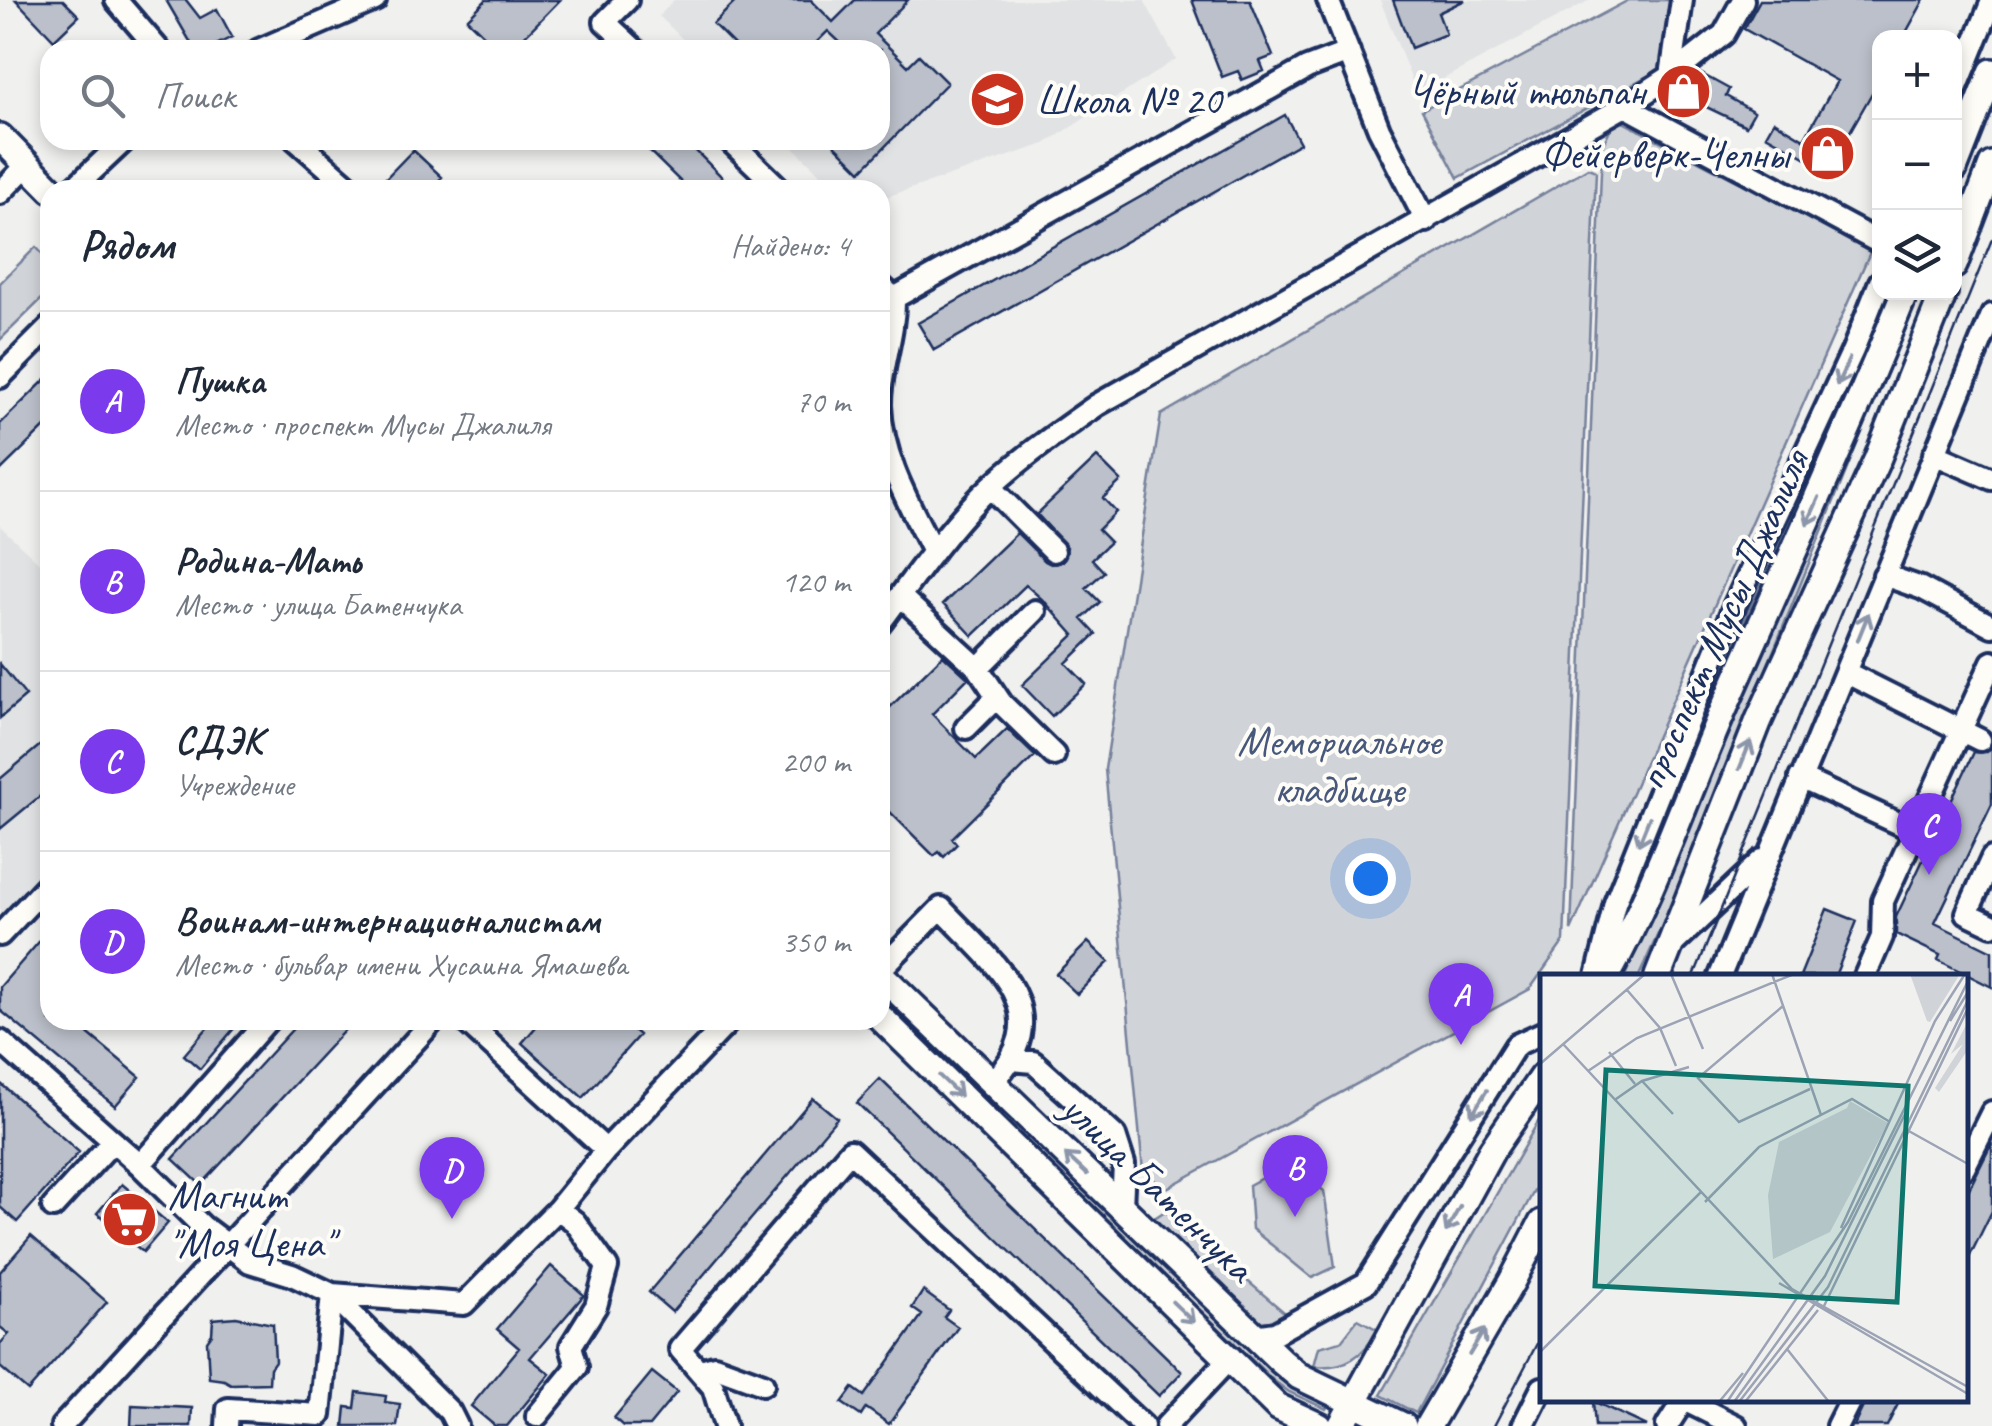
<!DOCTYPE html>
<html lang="ru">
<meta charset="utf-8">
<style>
body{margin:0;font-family:Caveat,sans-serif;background:#f2f2f3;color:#1f2937}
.controls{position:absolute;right:30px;top:30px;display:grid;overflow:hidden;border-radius:20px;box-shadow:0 5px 15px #0003}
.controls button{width:90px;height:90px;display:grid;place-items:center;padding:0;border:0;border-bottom:2px solid #e0e1e3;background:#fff;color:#1f2937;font:50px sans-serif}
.you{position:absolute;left:1370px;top:878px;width:35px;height:35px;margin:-25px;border:8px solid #fff;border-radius:50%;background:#1a73e8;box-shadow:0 0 0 15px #1a73e833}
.badge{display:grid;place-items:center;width:65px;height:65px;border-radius:50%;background:#7c3aed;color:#fff;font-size:32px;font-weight:700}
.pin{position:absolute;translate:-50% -82px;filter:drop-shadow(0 2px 5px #0008)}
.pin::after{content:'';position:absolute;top:52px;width:35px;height:30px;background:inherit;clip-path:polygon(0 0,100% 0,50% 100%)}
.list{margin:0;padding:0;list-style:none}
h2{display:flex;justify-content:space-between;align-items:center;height:130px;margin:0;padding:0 40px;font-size:42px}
h2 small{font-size:32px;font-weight:400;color:#747a83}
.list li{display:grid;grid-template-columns:65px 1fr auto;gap:30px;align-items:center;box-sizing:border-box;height:180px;padding:0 40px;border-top:2px solid #e0e1e3}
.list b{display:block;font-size:38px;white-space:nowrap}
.list p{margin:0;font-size:32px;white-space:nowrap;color:#747a83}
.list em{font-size:32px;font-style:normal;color:#747a83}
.icon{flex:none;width:55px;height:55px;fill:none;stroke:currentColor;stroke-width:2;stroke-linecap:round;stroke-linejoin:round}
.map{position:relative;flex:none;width:1992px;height:1426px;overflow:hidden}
.search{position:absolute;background:#fff;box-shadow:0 5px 15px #0003;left:40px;top:40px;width:850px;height:110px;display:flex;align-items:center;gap:25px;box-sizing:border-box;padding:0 35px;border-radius:30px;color:#747a83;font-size:38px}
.panel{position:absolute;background:#fff;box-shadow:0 5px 15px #0003;left:40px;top:180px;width:850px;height:850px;border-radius:30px}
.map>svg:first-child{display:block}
.built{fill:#e0e2e3}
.green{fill:#d0d3d8;stroke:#76819b;stroke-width:2.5}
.building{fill:#bbc0ca;stroke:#1b2f5e;stroke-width:2.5}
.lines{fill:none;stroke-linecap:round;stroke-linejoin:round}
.minor-casing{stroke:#1b2f5e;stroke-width:28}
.major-casing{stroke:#1b2f5e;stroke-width:32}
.minor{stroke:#fdfcf7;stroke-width:20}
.major{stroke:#fdfcf7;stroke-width:25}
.tram{stroke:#1b2f5e;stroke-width:2.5}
.oneway{stroke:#8c96aa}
.labels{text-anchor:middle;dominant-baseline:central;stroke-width:8;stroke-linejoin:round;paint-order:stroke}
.poi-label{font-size:42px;fill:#1b2f5e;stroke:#fdfcf7;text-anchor:end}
.street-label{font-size:42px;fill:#1b2f5e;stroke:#fdfcf7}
.park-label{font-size:42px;fill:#48587c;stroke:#fdfcf7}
.inset-road{fill:none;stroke:#9ba3b4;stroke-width:2.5}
.view{fill:#0f766e;fill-opacity:0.15;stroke:#0f766e;stroke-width:5}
.inset-edge{fill:none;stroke:#1b2f5e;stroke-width:5}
</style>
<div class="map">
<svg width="1992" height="1426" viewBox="0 0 1992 1426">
<rect width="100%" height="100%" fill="#f0f0ee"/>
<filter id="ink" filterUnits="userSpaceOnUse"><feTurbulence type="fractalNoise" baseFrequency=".01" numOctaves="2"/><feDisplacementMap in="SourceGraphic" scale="20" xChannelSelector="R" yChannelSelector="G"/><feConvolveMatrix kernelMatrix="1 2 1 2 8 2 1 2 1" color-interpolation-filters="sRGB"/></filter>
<g filter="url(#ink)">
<path class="built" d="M 674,0 L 1144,0 L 1176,59 L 1045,144 L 880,199 L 880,190 L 837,190 L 786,140 L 880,140 L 880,50 L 694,50 L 659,16 Z
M 1380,0 L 1590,0 L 1417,93 Z
M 0,526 L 50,573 L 50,864 L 0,916 Z"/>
<path class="green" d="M 1629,0 L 1672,0 L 1662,68 L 1458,178 L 1422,110 Z
M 1615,118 L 1871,250 L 1571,931 L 1602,147 Z
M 1588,168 L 1596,171 L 1564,941 L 1530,989 L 1165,1189 L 1143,1171 L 1105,769 L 1161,415 Z
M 36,247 L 50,262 L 50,291 L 0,340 L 0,283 Z
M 1883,293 L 1890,293 L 1718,680 L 1630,902 L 1628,889 L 1711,681 Z
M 1911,293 L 1918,293 L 1671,905 L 1639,976 L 1625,976 L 1729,734 Z
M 1542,1115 L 1542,1176 L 1416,1413 L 1381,1395 Z
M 1023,1131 L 1277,1377 L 1292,1388 L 1328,1406 L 1326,1409 L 1289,1392 L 1273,1380 L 1021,1139 Z
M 1288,1164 L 1324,1191 L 1335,1267 L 1312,1278 L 1252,1229 L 1249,1185 Z
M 1165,1211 L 1291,1318 L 1255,1328 L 1147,1223 Z
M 1358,1319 L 1378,1330 C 1363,1356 1346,1369 1314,1366 L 1319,1347 L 1341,1341 Z"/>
<path class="building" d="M 16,0 L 63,0 L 79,16 L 54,40 Z
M 166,0 L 186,0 L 200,18 L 217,9 L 232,37 L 206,50 L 195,50 Z
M 486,0 L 560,0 L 511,50 L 499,50 L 467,19 Z
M 737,0 L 811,0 L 833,22 L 855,0 L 908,0 L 875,34 L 908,66 L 919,55 L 947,83 L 861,171 L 830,140 L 880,140 L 880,50 L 848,50 L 828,31 L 809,50 L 739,50 L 713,24 Z
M 1192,0 L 1250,0 L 1273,56 L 1260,61 L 1264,71 L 1242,80 L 1238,71 L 1222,77 Z
M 1393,0 L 1465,0 L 1438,13 L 1446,34 L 1411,48 Z
M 1760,0 L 1924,0 L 1903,38 L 1880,38 L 1880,79 L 1828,170 L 1766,135 L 1774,121 L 1804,139 L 1837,81 L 1744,29 Z
M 1698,72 L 1729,89 L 1726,96 L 1754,112 L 1746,126 L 1677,93 L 1680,87 Z
M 1285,115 L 1300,143 L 934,350 L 918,323 Z
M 638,140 L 685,140 L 735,190 L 689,190 Z
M 413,150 L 442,177 L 430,190 L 397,190 L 385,179 Z
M 50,375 L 50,422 L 0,471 L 0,424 Z
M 1097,457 L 1121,481 L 1103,498 L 1116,512 L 1098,530 L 1110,542 L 1092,559 L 1104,572 L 1086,588 L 1100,602 L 1082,619 L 1096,634 L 1066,663 L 1086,684 L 1052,716 L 1022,685 L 1074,635 L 1045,602 L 1026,585 L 973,636 L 943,604 L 1017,533 L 1045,561 L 1051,564 L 1063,561 L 1067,547 L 1037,514 Z
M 943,655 L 968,678 L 932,714 L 976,759 L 1007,729 L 1035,756 L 952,838 L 957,844 L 944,857 L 939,852 L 934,856 L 880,802 L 880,717 Z
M 0,664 L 26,696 L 0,718 Z
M 50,737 L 50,788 L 0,829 L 0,779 Z
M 1992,746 L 1992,804 L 1935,923 L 1992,951 L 1992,987 L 1938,960 L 1940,955 L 1896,934 L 1896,917 L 1974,752 L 1987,752 Z
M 1827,909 L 1857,921 L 1835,976 L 1800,976 Z
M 50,929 L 50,1020 L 72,1020 L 140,1077 L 115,1106 L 0,1010 L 0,987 Z
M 1088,942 L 1109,962 L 1077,994 L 1056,974 Z
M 214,1020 L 241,1020 L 200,1069 L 184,1055 Z
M 301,1020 L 354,1020 L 201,1185 L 173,1159 Z
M 542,1020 L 622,1020 L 639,1035 L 583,1098 L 522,1043 Z
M 880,1079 L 1182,1372 L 1159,1396 L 857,1103 Z
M 0,1083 L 79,1152 L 17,1222 L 0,1207 Z
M 813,1098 L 837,1118 L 672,1312 L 649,1292 Z
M 1992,1143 L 1992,1211 L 1964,1268 L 1964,1199 Z
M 122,1184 L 168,1223 L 143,1252 L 97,1213 Z
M 31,1236 L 107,1302 L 28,1391 L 0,1367 L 0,1344 L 9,1334 L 0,1327 L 0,1272 Z
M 551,1266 L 584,1295 L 530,1358 L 550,1374 L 507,1426 L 495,1426 L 471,1406 L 519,1348 L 497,1329 Z
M 923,1291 L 949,1310 L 944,1317 L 958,1327 L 889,1424 L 866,1408 L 861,1416 L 842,1403 L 853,1388 L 864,1396 L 922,1315 L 912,1308 Z
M 236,1317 L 273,1324 L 275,1361 L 270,1368 L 269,1383 L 231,1384 L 224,1380 L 209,1378 L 207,1341 L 212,1334 L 213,1319 Z
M 652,1372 L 677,1392 L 649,1426 L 623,1426 L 614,1418 Z
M 357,1392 L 386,1396 L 385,1402 L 400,1404 L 397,1426 L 344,1426 L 346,1407 L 355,1408 Z
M 1867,1398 L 1901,1398 L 1887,1426 L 1854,1426 Z
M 1593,1401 L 1647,1426 L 1595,1426 Z
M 132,1405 L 192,1408 L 191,1426 L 131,1426 Z"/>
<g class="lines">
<defs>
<path id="minor" d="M 116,0 L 159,50
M 627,0 L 605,22 L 635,50
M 1328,0 L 1379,129 L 1426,221
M 259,50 L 375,0
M 1671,76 L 1682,0
M 1954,94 L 1992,1
M 1625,106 L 1671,76 L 1724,34 L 1743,0
M 296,140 L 353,190
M 729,140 L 781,190
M 72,190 L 125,140
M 0,193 L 27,165
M 880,285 L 894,298 L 1307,68 L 1349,52
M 894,298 C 895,335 879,371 880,406 C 882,459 910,505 933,552
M 0,377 L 50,327
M 1934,454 L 1992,479
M 991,488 L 1054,551
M 1884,575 L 1921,588 L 1992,626
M 900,596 L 978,668 L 1002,704 L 1054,755
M 880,623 C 912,580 943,535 981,496 C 1016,461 1056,434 1097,405 L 1625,106 L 1880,243
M 978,668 L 1035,611
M 1845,672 L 1980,740
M 966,728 L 997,697
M 1800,778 L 1915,831
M 1992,858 L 1967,913 L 1992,925
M 0,935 L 50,882
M 1670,947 L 1762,860
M 880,970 L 941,908 C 991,962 1061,1009 993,1082
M 1597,976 L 1615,903 L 1732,611 L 1853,350 L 1880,282
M 1720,976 L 1992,315
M 1865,976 L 1882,937 L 1883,901 L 1992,662
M 464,1020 L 606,1150
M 0,1041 L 140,1165 L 202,1226 L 250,1262 L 292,1275 L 332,1294 L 464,1304 L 558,1209 L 606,1150 L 730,1020
M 1013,1060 L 1033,1062 L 1115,1136 L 1124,1164 L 1122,1207
M 140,1165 L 268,1020
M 1964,1168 L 1992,1112
M 53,1207 L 113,1141
M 332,1294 L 450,1412 L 457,1426
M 1254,1336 L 1275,1333 L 1366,1283 L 1516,1045 L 1542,1033
M 701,1370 L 714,1366 L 763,1384
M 1684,1400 L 1736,1426
M 537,1416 L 577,1367 L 571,1346 L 596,1306 L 607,1267 L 575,1222 L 558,1209
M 62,1426 L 434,1020
M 227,1426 L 228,1409 L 320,1415 L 332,1294
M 725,1426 L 713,1387 L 680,1349 L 850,1151 L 1143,1426
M 1166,1426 L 1231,1357
M 1523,1426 L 1542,1388
M 1667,1426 L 1685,1398
M 1837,1426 L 1851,1398"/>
<path id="major" d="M 0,137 L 52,190
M 1954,169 L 1992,72
M 1954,265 L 1992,165
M 880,974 L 1281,1361 L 1299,1376 L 1403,1426
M 1607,976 C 1656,888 1686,795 1726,704 C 1786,567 1849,431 1905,292
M 1658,976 L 1759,720 L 1877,460 L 1944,292
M 880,1017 L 1278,1407 L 1319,1426
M 1341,1426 L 1492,1150 L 1542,1077
M 1428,1426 L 1512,1281 L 1542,1223"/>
</defs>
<use href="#minor" class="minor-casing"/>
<use href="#major" class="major-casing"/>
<use href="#minor" class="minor"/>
<use href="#major" class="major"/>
<path class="tram" d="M 1694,976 L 1992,239
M 1494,1426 L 1542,1334"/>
</g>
<defs><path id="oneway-shaft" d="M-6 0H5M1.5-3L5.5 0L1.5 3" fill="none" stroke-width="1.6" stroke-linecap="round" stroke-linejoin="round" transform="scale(2.5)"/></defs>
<g class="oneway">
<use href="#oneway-shaft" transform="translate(1843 372) rotate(115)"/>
<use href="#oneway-shaft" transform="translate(1813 511) rotate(114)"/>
<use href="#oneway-shaft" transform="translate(1863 627) rotate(-68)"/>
<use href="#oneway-shaft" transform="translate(1745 755) rotate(-68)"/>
<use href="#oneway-shaft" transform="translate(1644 831) rotate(112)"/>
<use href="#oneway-shaft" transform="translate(950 1086) rotate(44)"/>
<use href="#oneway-shaft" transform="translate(1479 1103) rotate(122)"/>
<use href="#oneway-shaft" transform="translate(1076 1164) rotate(-137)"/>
<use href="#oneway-shaft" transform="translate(1453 1219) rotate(119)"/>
<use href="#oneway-shaft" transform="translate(1183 1312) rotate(44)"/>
<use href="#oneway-shaft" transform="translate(1477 1342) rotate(-59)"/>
</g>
</g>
<defs>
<symbol id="shop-disc" viewBox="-11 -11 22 22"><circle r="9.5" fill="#c8321e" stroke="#fdfcf7"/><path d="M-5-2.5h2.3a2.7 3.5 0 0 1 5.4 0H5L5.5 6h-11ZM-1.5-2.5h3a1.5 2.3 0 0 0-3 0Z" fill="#fff"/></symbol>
<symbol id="school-disc" viewBox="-11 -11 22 22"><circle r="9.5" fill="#c8321e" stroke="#fdfcf7"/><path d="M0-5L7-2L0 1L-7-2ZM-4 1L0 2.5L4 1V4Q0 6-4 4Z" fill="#fff"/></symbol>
<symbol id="supermarket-disc" viewBox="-11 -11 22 22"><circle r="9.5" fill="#c8321e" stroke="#fdfcf7"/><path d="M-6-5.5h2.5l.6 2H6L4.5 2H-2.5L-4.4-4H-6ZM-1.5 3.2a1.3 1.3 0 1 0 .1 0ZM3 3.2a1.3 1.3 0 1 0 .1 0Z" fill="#fff"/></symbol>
</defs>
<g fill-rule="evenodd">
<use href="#shop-disc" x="1652" y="60" width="63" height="63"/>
<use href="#school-disc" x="966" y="68" width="63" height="63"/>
<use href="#shop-disc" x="1796" y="122" width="63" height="63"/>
<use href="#supermarket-disc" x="98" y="1188" width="63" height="63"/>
</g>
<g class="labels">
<g class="poi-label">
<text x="1645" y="91">Чёрный тюльпан</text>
<text x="1036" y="100" text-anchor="start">Школа № 20</text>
<text x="1789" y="154">Фейерверк-Челны</text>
<text x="168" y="1195" text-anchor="start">Магнит<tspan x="168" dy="48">"Моя Цена"</tspan></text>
</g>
<g class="street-label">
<text transform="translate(1723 620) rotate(-66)">проспект Мусы Джалиля</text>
<text transform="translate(1158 1188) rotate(44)">улица Батенчука</text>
</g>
<g class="park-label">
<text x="1339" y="741">Мемориальное<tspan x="1339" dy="48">кладбище</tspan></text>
</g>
</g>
<g transform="translate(1540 974)">
<rect width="428" height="428" fill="#f0f0ee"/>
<path d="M 370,0 L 420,0 L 390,48 L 387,47 ZM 427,49 L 427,77 L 399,118 L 395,114 L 423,70 L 411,80 ZM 310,127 L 348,149 L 290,258 L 233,285 L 228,221 L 239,168 L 307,134 Z" fill="#d0d3d8"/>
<path class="inset-road" d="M 131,0 L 163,75M 232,0 L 281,141M 87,16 L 120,54 L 136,92M 243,32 L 158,104 L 199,148 L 270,115M 410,47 L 428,18M 23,70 L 252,315 L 428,413M 69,78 L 95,110M 0,90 L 105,0M 48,97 L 97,64 L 254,0M 102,107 L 133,140M 76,125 L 102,107 L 149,93M 367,156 L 428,190M 165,228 L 219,173 L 312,125 L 350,148M 301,254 L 395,47 L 425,0M 239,309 L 428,420M 284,332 L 428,34M 247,375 L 289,428M 0,378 L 162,217M 179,428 L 203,399M 187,428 L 308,248 L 428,7M 194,428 L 285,302 L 367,136M 199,428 L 288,313 L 428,26M 205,428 L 278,336"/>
<path class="view" d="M 66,96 L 368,112 L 357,328 L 55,312 Z"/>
<rect width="428" height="428" class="inset-edge"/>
</g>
</svg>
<div class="controls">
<button>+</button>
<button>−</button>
<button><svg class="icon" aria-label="layers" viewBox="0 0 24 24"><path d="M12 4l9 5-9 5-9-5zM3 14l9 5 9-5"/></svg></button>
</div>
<div class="you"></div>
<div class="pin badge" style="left:1461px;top:1045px">A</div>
<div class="pin badge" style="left:1295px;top:1217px">B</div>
<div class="pin badge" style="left:1929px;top:875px">C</div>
<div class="pin badge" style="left:452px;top:1219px">D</div>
<div class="search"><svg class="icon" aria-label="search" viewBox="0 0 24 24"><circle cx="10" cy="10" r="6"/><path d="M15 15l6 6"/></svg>Поиск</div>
<section class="panel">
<h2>Рядом<small>Найдено: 4</small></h2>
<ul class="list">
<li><span class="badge">A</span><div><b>Пушка</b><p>Место · проспект Мусы Джалиля</p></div><em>70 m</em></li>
<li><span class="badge">B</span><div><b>Родина-Мать</b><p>Место · улица Батенчука</p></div><em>120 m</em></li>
<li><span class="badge">C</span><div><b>СДЭК</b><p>Учреждение</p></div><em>200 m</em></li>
<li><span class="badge">D</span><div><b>Воинам-интернационалистам</b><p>Место · бульвар имени Хусаина Ямашева</p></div><em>350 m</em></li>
</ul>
</section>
</div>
